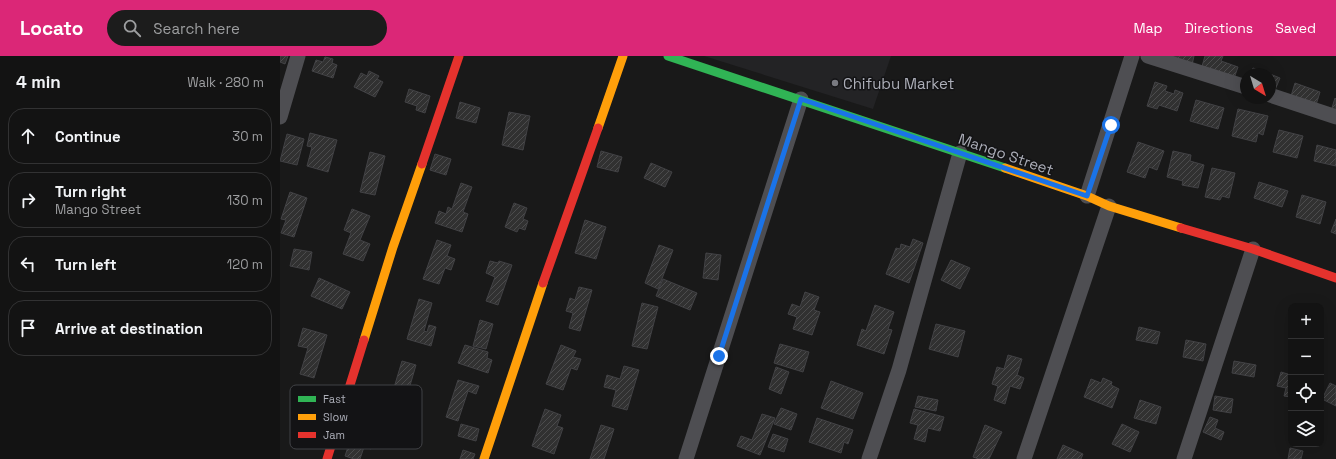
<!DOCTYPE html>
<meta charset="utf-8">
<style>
body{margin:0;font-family:"Space Grotesk",sans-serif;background:#1c1c1c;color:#f1f3f6}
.controls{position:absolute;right:12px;bottom:12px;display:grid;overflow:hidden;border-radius:8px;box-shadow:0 4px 16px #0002}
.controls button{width:36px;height:36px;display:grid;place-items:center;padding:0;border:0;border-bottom:1px solid #323233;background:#131313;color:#f1f3f6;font:20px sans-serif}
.compass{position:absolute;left:960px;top:12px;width:36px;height:36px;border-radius:50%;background:#131313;box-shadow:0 4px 16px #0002;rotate:142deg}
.stop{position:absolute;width:12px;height:12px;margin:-9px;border:3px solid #1a73e8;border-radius:50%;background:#fff}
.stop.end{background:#1a73e8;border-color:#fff;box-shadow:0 1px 4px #0008}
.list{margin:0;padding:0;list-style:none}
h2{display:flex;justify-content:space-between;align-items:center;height:52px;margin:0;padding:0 16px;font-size:17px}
h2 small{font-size:13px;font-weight:400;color:#9d9ea0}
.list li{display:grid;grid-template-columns:26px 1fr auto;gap:12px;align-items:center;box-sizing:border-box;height:56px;margin:0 8px 8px;padding:0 8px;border:1px solid #323233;border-radius:16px}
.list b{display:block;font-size:15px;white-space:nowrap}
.list p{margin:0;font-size:13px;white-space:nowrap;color:#9d9ea0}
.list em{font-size:13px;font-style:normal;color:#9d9ea0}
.icon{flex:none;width:22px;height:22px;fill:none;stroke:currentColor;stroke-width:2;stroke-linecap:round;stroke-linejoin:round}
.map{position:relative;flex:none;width:1056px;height:403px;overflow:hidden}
header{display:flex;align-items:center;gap:24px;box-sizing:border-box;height:56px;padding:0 20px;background:#db2777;color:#fff}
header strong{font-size:19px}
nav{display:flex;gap:22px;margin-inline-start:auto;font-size:14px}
.search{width:280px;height:36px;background:#1c1c1c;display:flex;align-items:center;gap:10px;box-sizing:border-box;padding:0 14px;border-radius:22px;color:#9d9ea0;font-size:15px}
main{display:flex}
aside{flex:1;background:#131313}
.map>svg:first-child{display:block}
.built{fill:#232325}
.building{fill:url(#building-hatch);stroke:#424245}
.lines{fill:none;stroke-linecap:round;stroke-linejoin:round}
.street{stroke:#4e4e52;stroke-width:15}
.fast{stroke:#30b455;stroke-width:9}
.slow{stroke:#ff9f0a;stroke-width:9}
.jam{stroke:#e5322d;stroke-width:9}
.route{stroke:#1a73e8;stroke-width:5}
.poi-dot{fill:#797a80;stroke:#131315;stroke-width:1.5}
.labels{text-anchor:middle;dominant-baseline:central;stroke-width:3;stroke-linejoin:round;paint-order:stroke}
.poi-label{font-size:15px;fill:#acaeb8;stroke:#131315;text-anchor:start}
.street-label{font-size:15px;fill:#acaeb8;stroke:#131315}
.key{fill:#131315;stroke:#414246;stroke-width:1}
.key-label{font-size:11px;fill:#acaeb8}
</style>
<header>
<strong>Locato</strong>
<div class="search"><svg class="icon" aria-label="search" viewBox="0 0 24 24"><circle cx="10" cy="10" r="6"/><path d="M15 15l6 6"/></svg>Search here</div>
<nav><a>Map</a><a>Directions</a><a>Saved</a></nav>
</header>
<main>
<aside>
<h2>4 min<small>Walk · 280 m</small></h2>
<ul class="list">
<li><svg class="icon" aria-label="ahead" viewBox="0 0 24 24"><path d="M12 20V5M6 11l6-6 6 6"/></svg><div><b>Continue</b></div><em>30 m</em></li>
<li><svg class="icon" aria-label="right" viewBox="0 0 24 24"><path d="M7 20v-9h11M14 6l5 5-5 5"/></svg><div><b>Turn right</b><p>Mango Street</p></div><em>130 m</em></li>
<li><svg class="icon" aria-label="left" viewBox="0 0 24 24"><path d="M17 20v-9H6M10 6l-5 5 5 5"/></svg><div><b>Turn left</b></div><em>120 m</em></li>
<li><svg class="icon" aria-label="arrive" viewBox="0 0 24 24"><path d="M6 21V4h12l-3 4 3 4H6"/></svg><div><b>Arrive at destination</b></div></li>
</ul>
</aside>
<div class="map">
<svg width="1056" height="403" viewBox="0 0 1056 403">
<defs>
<pattern id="building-hatch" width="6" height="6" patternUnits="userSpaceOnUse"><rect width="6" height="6" fill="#313131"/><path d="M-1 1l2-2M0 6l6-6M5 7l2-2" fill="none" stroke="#4c4c4d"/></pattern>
</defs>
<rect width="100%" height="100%" fill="#191919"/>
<path class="built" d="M 424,0 L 611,0 L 593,53 Z"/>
<path class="building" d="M 0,0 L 8,0 L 5,8 L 0,6 Z
M 878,0 L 914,0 L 912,9 Z
M 925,0 L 943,0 L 941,5 L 958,11 L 952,28 L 920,17 Z
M 45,1 L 53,3 L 52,7 L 57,9 L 53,22 L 32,15 L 36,4 L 43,6 Z
M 973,12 L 989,18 L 971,18 Z
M 89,15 L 99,20 L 97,23 L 103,26 L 95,41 L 74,31 L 81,17 L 87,20 Z
M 990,18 L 1000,22 L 995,34 L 990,32 Z
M 875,26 L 887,30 L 885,35 L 894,38 L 895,34 L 903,37 L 897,55 L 879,49 L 877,53 L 867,50 Z
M 1015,27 L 1040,36 L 1036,49 L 1011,40 Z
M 129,33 L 150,40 L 145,57 L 136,54 L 137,50 L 125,46 Z
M 1055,42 L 1056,43 L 1056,57 L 1051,55 Z
M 916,44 L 944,52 L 938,73 L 910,65 Z
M 180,46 L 200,52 L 196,67 L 176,62 Z
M 958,53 L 988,60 L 983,79 L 978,77 L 976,86 L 952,80 Z
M 229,56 L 250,60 L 243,94 L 222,89 Z
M 999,74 L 1023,80 L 1017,102 L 993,96 Z
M 30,77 L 57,84 L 48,116 L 27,110 L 32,91 L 27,90 Z
M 7,78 L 24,83 L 17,109 L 0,105 Z
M 858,86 L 884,95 L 877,114 L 869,111 L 865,122 L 847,116 Z
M 1037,89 L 1056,94 L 1056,110 L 1034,105 Z
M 321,95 L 342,101 L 338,116 L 317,111 Z
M 893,95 L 911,99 L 910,105 L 924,109 L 918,132 L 902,129 L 903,125 L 887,121 Z
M 90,96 L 105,100 L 95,139 L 80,136 Z
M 155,98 L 171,103 L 166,119 L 150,114 Z
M 371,107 L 392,116 L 385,131 L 364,122 Z
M 932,112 L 955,117 L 949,142 L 942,140 L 940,144 L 925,141 Z
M 979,126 L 1008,135 L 1002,151 L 974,142 Z
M 181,127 L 192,131 L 183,156 L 188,158 L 182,176 L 155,167 L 159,155 L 166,158 L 168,151 L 172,153 Z
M 10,136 L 27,142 L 14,181 L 1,177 L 6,164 L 1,163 Z
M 1022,139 L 1046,146 L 1040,168 L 1016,161 Z
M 234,147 L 247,152 L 243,163 L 248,165 L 245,174 L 239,172 L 237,176 L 225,171 Z
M 72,153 L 90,160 L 80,184 L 90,188 L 83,205 L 63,198 L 71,177 L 64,174 Z
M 1056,163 L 1056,178 L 1051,176 Z
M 305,164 L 326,171 L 316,203 L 295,197 Z
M 633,183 L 643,187 L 629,227 L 606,218 L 616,192 L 620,193 L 621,188 L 630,191 Z
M 157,184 L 171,189 L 167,200 L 175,203 L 171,214 L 165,212 L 159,228 L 143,223 Z
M 379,189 L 393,194 L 378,233 L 365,227 Z
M 14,193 L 32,196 L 29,214 L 10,210 Z
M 426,197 L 441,199 L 438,224 L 423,222 Z
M 671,204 L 690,212 L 680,233 L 661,224 Z
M 210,205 L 218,207 L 219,205 L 232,209 L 218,249 L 206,245 L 215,221 L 206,217 Z
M 39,222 L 70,236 L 62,253 L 31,240 Z
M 383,223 L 417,237 L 410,254 L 376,240 Z
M 299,231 L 312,234 L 300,275 L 289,272 L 293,257 L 286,255 L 290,242 L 295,244 Z
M 525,236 L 539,241 L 534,254 L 540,256 L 532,279 L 513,273 L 517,261 L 508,258 L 512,248 L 520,251 Z
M 139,243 L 152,247 L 144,275 L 147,276 L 149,269 L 156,271 L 151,290 L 127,283 Z
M 362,247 L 378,251 L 367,293 L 352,290 Z
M 595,249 L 614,256 L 608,273 L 612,274 L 604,298 L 577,289 L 582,273 L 586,275 Z
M 200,264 L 213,268 L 206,293 L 193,290 Z
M 656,268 L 685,275 L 678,301 L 649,293 Z
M 859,271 L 880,276 L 877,288 L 856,284 Z
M 23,272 L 47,279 L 34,322 L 20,318 L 28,292 L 18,290 Z
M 906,284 L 926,288 L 923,305 L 903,301 Z
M 500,288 L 529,296 L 523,316 L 494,307 Z
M 185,289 L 208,296 L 207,302 L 212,304 L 208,317 L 178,307 Z
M 281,289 L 296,295 L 293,301 L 301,303 L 297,314 L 291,312 L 283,334 L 266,328 Z
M 728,299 L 742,303 L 737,319 L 744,322 L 740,333 L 730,330 L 725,348 L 714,344 L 718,330 L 712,328 L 717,311 L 724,313 Z
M 122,305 L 136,309 L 124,350 L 104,345 L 108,333 L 113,335 Z
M 954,305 L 976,309 L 974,321 L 952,317 Z
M 344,310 L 359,314 L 347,354 L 332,350 L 336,334 L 324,331 L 327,319 L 340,323 Z
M 496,311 L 509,316 L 501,338 L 489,333 Z
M 1001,316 L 1011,319 L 1011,341 L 1004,340 L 1006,332 L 997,330 Z
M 823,322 L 832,326 L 831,329 L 839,333 L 832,352 L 804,341 L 811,323 L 821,327 Z
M 178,324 L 199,330 L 196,338 L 188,335 L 178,365 L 166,361 Z
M 551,325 L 583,337 L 573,363 L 541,352 Z
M 1050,327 L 1056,330 L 1056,350 L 1042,343 Z
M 638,340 L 658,344 L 656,355 L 635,351 Z
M 935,340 L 953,343 L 951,357 L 933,354 Z
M 860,344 L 881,351 L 876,368 L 854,362 Z
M 501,352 L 517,358 L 511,374 L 494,368 Z
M 265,353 L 281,359 L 277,370 L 283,372 L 274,398 L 252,390 Z
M 634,353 L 664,361 L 660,375 L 648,372 L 645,386 L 634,383 L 638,369 L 630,367 Z
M 482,358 L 495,362 L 480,399 L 457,390 L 461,380 L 472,384 Z
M 78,361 L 91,365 L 87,374 L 96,377 L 91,393 L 84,391 L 80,403 L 74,403 L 65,400 L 73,376 L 66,374 L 69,364 L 77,366 Z
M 930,361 L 938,364 L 935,372 L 944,376 L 941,384 L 923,376 Z
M 537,362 L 573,374 L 568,388 L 564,386 L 561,397 L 529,386 Z
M 181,368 L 199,373 L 196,385 L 178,380 Z
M 842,368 L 859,376 L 850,396 L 832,388 Z
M 321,369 L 334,373 L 324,403 L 310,403 Z
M 705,369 L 722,376 L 709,403 L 699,403 L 693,401 Z
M 493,378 L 508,383 L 504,396 L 488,391 Z
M 783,389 L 803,398 L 801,403 L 777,403 Z
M 1010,392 L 1023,395 L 1021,403 L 1008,403 Z
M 183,394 L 195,398 L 193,403 L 180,403 Z"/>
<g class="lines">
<path class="street" d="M 868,0 L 966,31
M 990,39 L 1056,61
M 0,61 L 18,0
M 807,140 L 852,0
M 406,403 L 521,43
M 589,403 L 619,314 L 680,97
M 744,403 L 829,150
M 904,403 L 973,193"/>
<path class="fast" d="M 388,0 L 725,112"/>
<path class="slow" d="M 318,72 L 343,0
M 725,112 L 807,140 L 829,150 L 901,172
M 84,284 L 113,191 L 142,108
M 204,403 L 263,227"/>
<path class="jam" d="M 142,108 L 179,0
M 901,172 L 973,193 L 1056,222
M 263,227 L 318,72
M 47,403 L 84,284"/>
</g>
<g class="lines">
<path class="route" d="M 439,300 L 521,43 L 807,140 L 831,69"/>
</g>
<circle class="poi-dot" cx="555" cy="27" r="4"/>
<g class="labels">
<g class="poi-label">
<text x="563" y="27">Chifubu Market</text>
</g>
<g class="street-label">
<text transform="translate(726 98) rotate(19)">Mango Street</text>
</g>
</g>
<rect x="10" y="329" width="132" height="64" rx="6" class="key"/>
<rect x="18" y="340" width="18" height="6" fill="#30b455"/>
<rect x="18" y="358" width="18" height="6" fill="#ff9f0a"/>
<rect x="18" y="376" width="18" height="6" fill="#e5322d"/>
<g class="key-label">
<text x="43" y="347">Fast</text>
<text x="43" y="365">Slow</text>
<text x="43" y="383">Jam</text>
</g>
</svg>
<div class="controls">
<button>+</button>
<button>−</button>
<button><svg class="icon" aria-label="locate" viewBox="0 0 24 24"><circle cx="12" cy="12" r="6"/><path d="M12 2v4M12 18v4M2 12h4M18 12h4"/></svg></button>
<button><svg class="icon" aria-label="layers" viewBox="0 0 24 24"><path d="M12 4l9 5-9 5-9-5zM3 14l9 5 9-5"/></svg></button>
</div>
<svg class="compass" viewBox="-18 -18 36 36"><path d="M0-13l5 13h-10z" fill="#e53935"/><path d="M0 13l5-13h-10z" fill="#9d9ea0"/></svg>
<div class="stop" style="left:831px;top:69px"></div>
<div class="stop end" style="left:439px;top:300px"></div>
</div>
</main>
